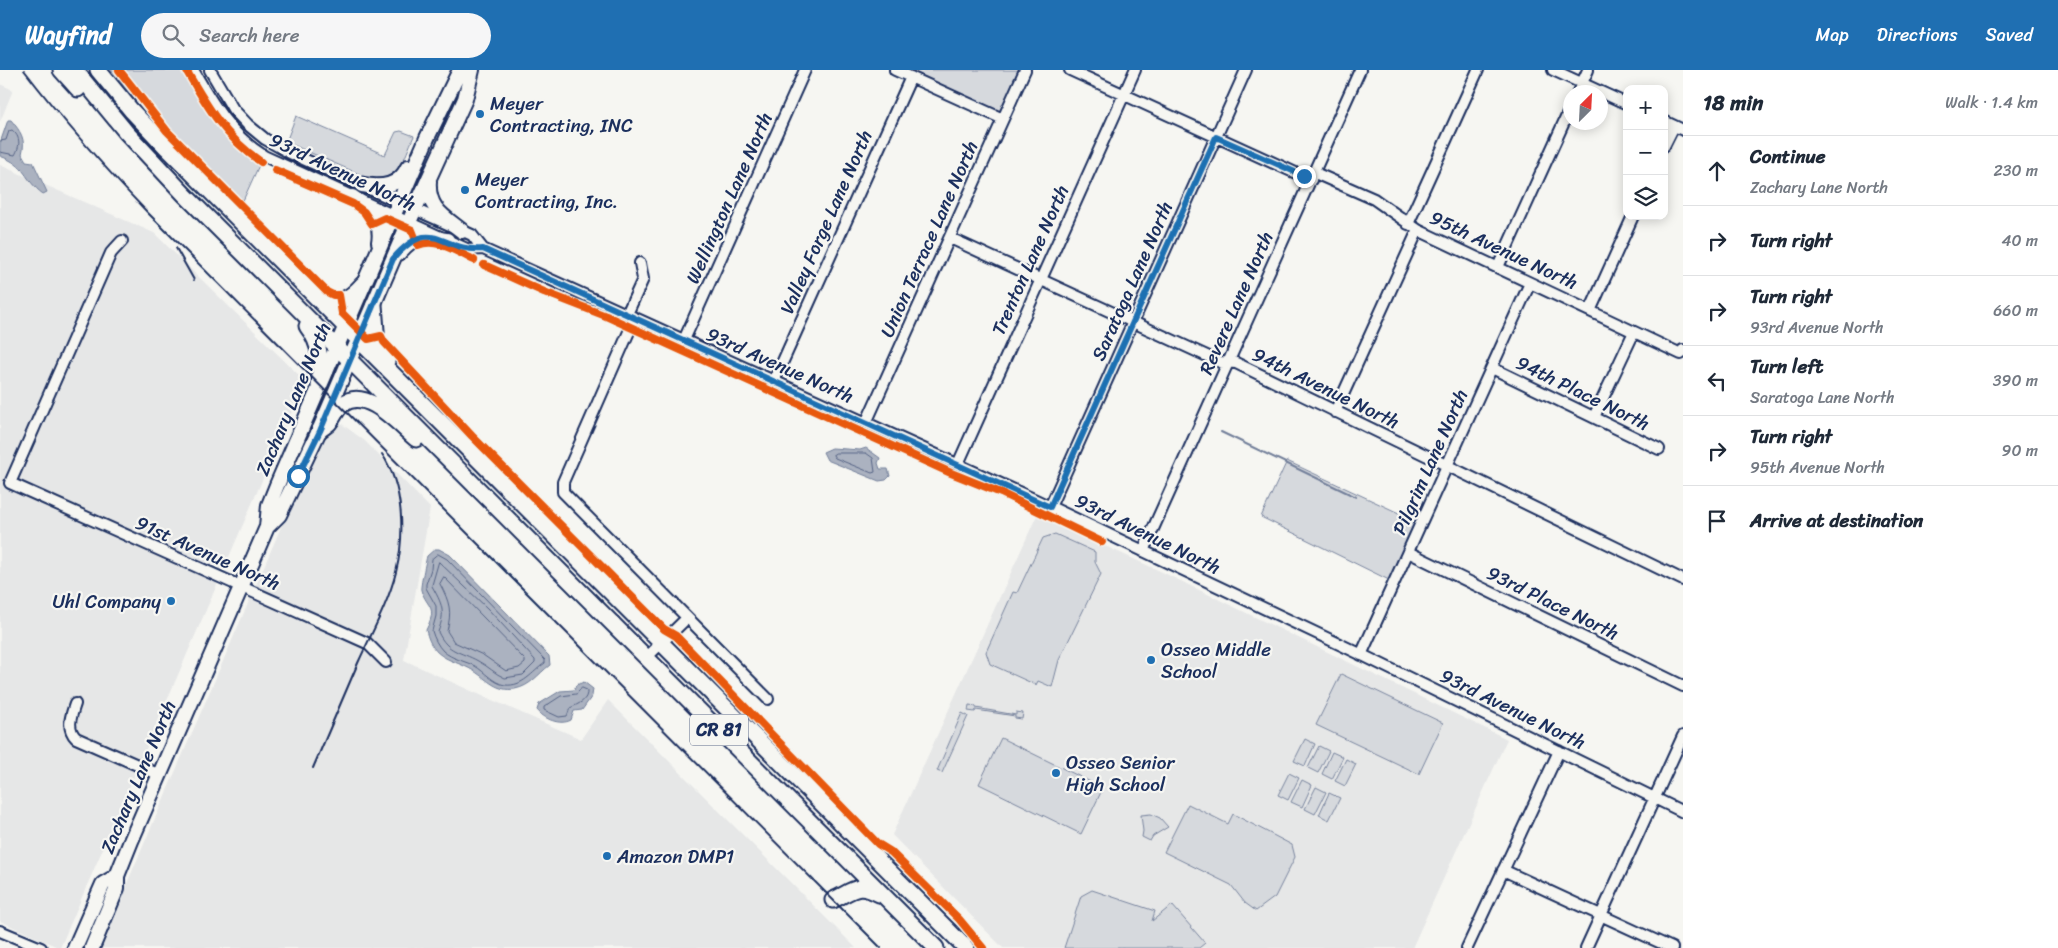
<!DOCTYPE html>
<meta charset="utf-8">
<style>
body{margin:0;font-family:Sriracha,sans-serif;background:#f6f6f7;color:#1f2937}
.controls{position:absolute;right:15px;top:15px;display:grid;overflow:hidden;border-radius:10px;box-shadow:0 2px 12px #0003}
.controls button{width:45px;height:45px;display:grid;place-items:center;padding:0;border:0;border-bottom:1px solid #e0e1e3;background:#fff;color:#1f2937;font:25px sans-serif}
.compass{position:absolute;left:1563px;top:15px;width:45px;height:45px;border-radius:50%;background:#fff;box-shadow:0 2px 12px #0003;rotate:24deg}
.stop{position:absolute;width:15px;height:15px;margin:-11px;border:4px solid #1f6fb2;border-radius:50%;background:#fff}
.stop.end{background:#1f6fb2;border-color:#fff;box-shadow:0 1px 5px #0008}
.list{margin:0;padding:0;list-style:none}
h2{display:flex;justify-content:space-between;align-items:center;height:65px;margin:0;padding:0 20px;font-size:21px}
h2 small{font-size:16px;font-weight:400;color:#747a83}
.list li{display:grid;grid-template-columns:32px 1fr auto;gap:15px;align-items:center;box-sizing:border-box;height:70px;padding:0 20px;border-top:1px solid #e0e1e3}
.list b{display:block;font-size:19px;white-space:nowrap}
.list p{margin:0;font-size:16px;white-space:nowrap;color:#747a83}
.list em{font-size:16px;font-style:normal;color:#747a83}
.icon{flex:none;width:28px;height:28px;fill:none;stroke:currentColor;stroke-width:2;stroke-linecap:round;stroke-linejoin:round}
.map{position:relative;flex:none;width:1683px;height:878px;overflow:hidden}
header{display:flex;align-items:center;gap:30px;box-sizing:border-box;height:70px;padding:0 25px;background:#1f6fb2;color:#fff}
header strong{font-size:24px}
nav{display:flex;gap:28px;margin-inline-start:auto;font-size:18px}
.search{width:350px;height:45px;background:#f6f6f7;display:flex;align-items:center;gap:12px;box-sizing:border-box;padding:0 18px;border-radius:28px;color:#747a83;font-size:19px}
main{display:flex}
aside{flex:1;background:#fff}
.map>svg:first-child{display:block}
.built{fill:#e6e7e7}
.green{fill:#d6d9dd;stroke:#78849e}
.water{fill:#abb2c0;stroke:#717e99}
.lines{fill:none;stroke-linecap:round;stroke-linejoin:round}
.shore{stroke:#556385;stroke-width:1}
.stream{stroke:#717e99;stroke-width:2}
.minor-casing{stroke:#1b2f5e;stroke-width:14}
.major-casing{stroke:#1b2f5e;stroke-width:18}
.highway-casing{stroke:#1b2f5e;stroke-width:19}
.minor{stroke:#f6f6f2;stroke-width:10}
.major{stroke:#f6f6f2;stroke-width:14}
.highway{stroke:#f6f6f2;stroke-width:15}
.rail{stroke:#1b2f5e;stroke-width:2}
.cycleway-casing{stroke:#f6f6f2;stroke-width:11}
.cycleway{stroke:#e8590c;stroke-width:8}
.route{stroke:#1f6fb2;stroke-width:6}
.poi-dot{fill:#1f6fb2;stroke:#f6f6f2;stroke-width:2}
.labels{text-anchor:middle;dominant-baseline:central;stroke-width:4.5;stroke-linejoin:round;paint-order:stroke}
.shield{fill:#f6f6f2;stroke:#5d6b8a;stroke-width:1}
.shield-label{font-size:18px;font-weight:bold;fill:#1b2f5e}
.poi-label{font-size:19px;fill:#1b2f5e;stroke:#f6f6f2;text-anchor:start}
.street-label{font-size:19px;fill:#1b2f5e;stroke:#f6f6f2}
</style>
<header>
<strong>Wayfind</strong>
<div class="search"><svg class="icon" aria-label="search" viewBox="0 0 24 24"><circle cx="10" cy="10" r="6"/><path d="M15 15l6 6"/></svg>Search here</div>
<nav><a>Map</a><a>Directions</a><a>Saved</a></nav>
</header>
<main>
<div class="map">
<svg width="1683" height="878" viewBox="0 0 1683 878">
<rect width="100%" height="100%" fill="#f6f6f2"/>
<filter id="ink" filterUnits="userSpaceOnUse"><feTurbulence type="fractalNoise" baseFrequency=".02" numOctaves="2"/><feDisplacementMap in="SourceGraphic" scale="10" xChannelSelector="R" yChannelSelector="G"/><feConvolveMatrix kernelMatrix="1 2 1 2 8 2 1 2 1" color-interpolation-filters="sRGB"/></filter>
<g filter="url(#ink)">
<path class="built" d="M 0,14 L 13,20 L 0,52 Z
M 0,95 L 154,163 L 305,311 L 60,878 L 0,851 Z
M 335,349 L 365,371 L 430,438 L 404,590 L 469,620 L 581,669 L 608,630 L 856,878 L 99,878 L 291,434 Z
M 1037,445 L 1160,501 L 1507,669 L 1412,878 L 1003,878 L 892,765 Z"/>
<path class="green" d="M 111,0 L 185,0 L 210,45 L 239,77 L 260,93 L 241,135 L 137,33 Z
M 904,0 L 1020,0 L 1001,43 Z
M 296,46 L 385,85 L 396,62 L 401,61 L 414,66 C 403,90 402,107 373,110 L 286,72 Z
M 1287,391 L 1416,451 L 1389,510 L 1261,447 Z
M 1055,464 L 1095,482 L 1095,492 L 1101,504 L 1059,590 L 1052,617 L 1038,611 L 1036,615 L 990,594 L 986,582 L 1013,522 L 1017,523 L 1043,468 Z
M 1341,604 L 1443,653 L 1419,704 L 1316,655 Z
M 969,635 L 976,636 L 976,638 L 1016,645 L 1016,642 L 1023,643 L 1022,649 L 1015,648 L 1015,646 L 976,640 L 975,642 L 968,641 Z
M 962,643 L 968,646 L 942,703 L 937,701 Z
M 1001,668 L 1103,718 L 1081,764 L 979,714 Z
M 1305,669 L 1315,674 L 1305,696 L 1294,691 Z
M 1319,676 L 1329,681 L 1318,703 L 1308,698 Z
M 1332,682 L 1343,687 L 1332,709 L 1322,704 Z
M 1346,689 L 1356,694 L 1345,716 L 1335,711 Z
M 1289,703 L 1299,708 L 1288,730 L 1278,725 Z
M 1302,710 L 1312,715 L 1302,737 L 1291,732 Z
M 1316,717 L 1326,722 L 1315,744 L 1305,739 Z
M 1329,723 L 1340,728 L 1329,750 L 1319,745 Z
M 1188,734 L 1228,754 L 1233,744 L 1292,775 L 1295,787 L 1275,827 L 1256,841 L 1245,833 L 1231,815 L 1164,782 Z
M 1151,744 L 1160,748 L 1168,757 L 1153,766 L 1150,771 L 1142,767 L 1143,761 L 1141,745 Z
M 1092,820 L 1155,841 L 1152,851 L 1172,835 L 1205,873 L 1199,878 L 1064,878 L 1081,826 Z"/>
<path class="water" d="M 8,50 L 11,50 C 21,62 26,69 22,84 L 26,91 L 33,92 L 47,122 L 43,124 C 23,109 28,96 0,86 L 0,73 Z
M 832,378 L 860,380 L 866,378 L 880,388 L 878,393 L 880,399 L 888,399 L 890,406 L 886,410 L 879,411 L 827,390 L 823,382 Z
M 435,479 L 439,479 L 450,485 L 549,586 L 550,595 C 538,604 531,616 515,619 C 497,622 488,610 474,601 C 452,588 433,591 426,560 C 438,536 428,539 421,520 C 420,517 426,490 427,486 Z
M 584,612 L 593,619 L 592,626 L 582,640 L 574,641 L 571,650 C 560,656 544,649 537,640 L 539,634 L 560,621 L 574,620 L 576,615 Z"/>
<g class="lines">
<path class="shore" d="M 0,71 L 6,70 L 9,61 L 12,60 C 21,67 20,76 15,85 L 0,82
M 836,383 L 866,383 L 873,388 L 875,402 L 872,403 L 835,388 L 833,385 Z
M 438,484 L 447,489 L 545,590 L 545,593 C 532,602 523,617 505,615 C 493,613 485,602 475,596 C 465,591 452,589 443,581 C 438,576 434,568 432,561 L 436,546 L 436,536 L 426,518 L 426,514 L 431,499 L 432,489 Z
M 439,492 L 488,539 L 535,590 L 535,593 L 523,605 L 505,608 C 495,604 488,596 478,591 C 460,581 448,583 438,562 C 446,541 442,534 432,516 Z
M 444,507 L 525,590 L 525,593 L 519,598 L 506,601 L 483,585 L 454,572 L 447,561 C 452,541 450,533 440,514 Z
M 582,618 L 587,620 C 588,631 578,634 570,638 L 567,646 L 559,647 L 544,640 L 544,637 L 561,626 L 576,624 Z"/>
<path class="stream" d="M 1221,362 L 1356,427"/>
<defs>
<path id="minor" d="M 193,0 C 212,33 230,65 264,86 L 469,180 L 483,179
M 210,0 L 233,39 L 248,55 L 265,69 L 290,83 L 472,165 L 483,179 L 1036,430 L 1356,582 L 1683,742
M 895,0 L 1003,49
M 1070,0 L 1311,110
M 1553,0 L 1627,34
M 1578,22 L 1588,0
M 1664,51 L 1683,60
M 1664,76 L 1674,56
M 1315,103 L 1374,129 L 1418,160 L 1681,284 L 1683,280
M 1408,154 L 1478,0
M 950,168 L 1220,292 L 1236,293 L 1683,510
M 122,171 L 111,183 L 10,413 L 367,573 L 386,592
M 1498,197 L 1570,39
M 1590,241 L 1633,146
M 627,244 L 643,209 L 640,193
M 635,248 L 563,412 L 563,422 L 768,629
M 684,270 L 805,0
M 1492,298 L 1659,379
M 774,311 L 911,7
M 1335,342 L 1418,160
M 1594,347 L 1634,262
M 866,353 L 1025,0
M 958,394 L 1135,0
M 1050,437 L 1246,0
M 1143,481 L 1360,0
M 1408,482 L 1683,616
M 1361,585 L 1530,213
M 646,588 L 687,548
M 75,634 C 71,646 66,658 76,668 L 160,705
M 1503,800 L 1672,878
M 0,861 L 41,878
M 1467,878 L 1559,681
M 1586,878 L 1683,666"/>
<path id="major" d="M 429,111 C 427,138 443,146 462,161
M 362,115 C 382,118 399,117 408,97
M 352,127 C 369,138 383,150 379,172
M 399,183 C 407,173 418,164 431,167 C 437,168 441,170 447,170
M 267,457 L 279,445 L 319,361 L 409,152 L 465,29 L 472,0
M 75,878 L 103,814 L 117,806
M 92,878 L 117,818 L 117,806 L 131,771 L 267,457 L 269,435 L 277,415 L 427,68 L 460,0"/>
<path id="highway" d="M 61,0 L 78,19
M 75,0 L 126,62 L 184,124 L 936,878
M 98,0 L 131,40 L 167,78 L 966,878
M 316,227 C 340,233 346,233 363,214
M 374,235 L 377,273 L 387,291
M 307,256 C 322,275 321,293 319,316
M 319,361 C 322,358 326,356 329,353 C 334,347 336,339 343,334 C 366,316 399,355 416,369
M 833,830 C 853,821 857,812 879,824"/>
</defs>
<use href="#minor" class="minor-casing"/>
<use href="#major" class="major-casing"/>
<use href="#highway" class="highway-casing"/>
<use href="#minor" class="minor"/>
<use href="#major" class="major"/>
<use href="#highway" class="highway"/>
<path class="rail" d="M 24,0 C 63,51 104,97 148,143 L 881,878
M 176,178 L 194,210
M 313,698 C 328,663 343,628 358,593 C 371,564 388,534 396,502 C 405,465 404,417 382,384"/>
<defs>
<path id="cycleway" d="M 119,0 L 167,61 L 327,222 L 333,225 L 339,225 L 342,243 L 368,269 L 381,266 L 384,272 L 472,366 L 664,559 L 676,566 L 878,774 L 891,782 L 959,849 L 983,878
M 186,0 C 208,38 224,66 261,92
M 275,100 L 353,134 L 364,142 L 372,154 L 385,148 L 412,160 L 418,175 C 437,167 457,182 474,190
M 484,195 L 544,222 L 606,246 L 951,403 L 1001,423 L 1102,472"/>
</defs>
<use href="#cycleway" class="cycleway-casing"/>
<use href="#cycleway" class="cycleway"/>
</g>
</g>
<g class="lines" filter="url(#ink)">
<path class="route" d="M 298,406 L 320,361 L 393,189 C 433,143 441,183 483,179 L 1050,437 L 1216,67 L 1304,106"/>
</g>
<g class="poi-dot">
<circle cx="480" cy="44" r="5"/>
<circle cx="465" cy="120" r="5"/>
<circle cx="171" cy="531" r="5"/>
<circle cx="1151" cy="590" r="5"/>
<circle cx="1056" cy="703" r="5"/>
<circle cx="607" cy="786" r="5"/>
</g>
<g class="labels">
<rect class="shield" x="690" y="644.5" width="58" height="31" rx="4"/>
<g class="shield-label">
<text x="719" y="660">CR 81</text>
</g>
<g class="poi-label">
<text x="490" y="33">Meyer<tspan x="490" dy="22">Contracting, INC</tspan></text>
<text x="475" y="109">Meyer<tspan x="475" dy="22">Contracting, Inc.</tspan></text>
<text x="161" y="531" text-anchor="end">Uhl Company</text>
<text x="1161" y="579">Osseo Middle<tspan x="1161" dy="22">School</tspan></text>
<text x="1066" y="692">Osseo Senior<tspan x="1066" dy="22">High School</tspan></text>
<text x="617" y="786">Amazon DMP1</text>
</g>
<g class="street-label">
<text transform="translate(343 102) rotate(25)">93rd Avenue North</text>
<text transform="translate(729 128) rotate(-66)">Wellington Lane North</text>
<text transform="translate(826 152) rotate(-66)">Valley Forge Lane North</text>
<text transform="translate(929 169) rotate(-66)">Union Terrace Lane North</text>
<text transform="translate(1504 180) rotate(25)">95th Avenue North</text>
<text transform="translate(1030 190) rotate(-66)">Trenton Lane North</text>
<text transform="translate(1132 211) rotate(-66)">Saratoga Lane North</text>
<text transform="translate(1236 233) rotate(-66)">Revere Lane North</text>
<text transform="translate(780 295) rotate(24)">93rd Avenue North</text>
<text transform="translate(1326 318) rotate(26)">94th Avenue North</text>
<text transform="translate(1583 323) rotate(26)">94th Place North</text>
<text transform="translate(293 329) rotate(-67)">Zachary Lane North</text>
<text transform="translate(1430 392) rotate(-66)">Pilgrim Lane North</text>
<text transform="translate(1148 464) rotate(26)">93rd Avenue North</text>
<text transform="translate(208 483) rotate(24)">91st Avenue North</text>
<text transform="translate(1553 533) rotate(26)">93rd Place North</text>
<text transform="translate(1513 639) rotate(26)">93rd Avenue North</text>
<text transform="translate(138 707) rotate(-67)">Zachary Lane North</text>
</g>
</g>
</svg>
<div class="controls">
<button>+</button>
<button>−</button>
<button><svg class="icon" aria-label="layers" viewBox="0 0 24 24"><path d="M12 4l9 5-9 5-9-5zM3 14l9 5 9-5"/></svg></button>
</div>
<svg class="compass" viewBox="-18 -18 36 36"><path d="M0-13l5 13h-10z" fill="#e53935"/><path d="M0 13l5-13h-10z" fill="#747a83"/></svg>
<div class="stop" style="left:298px;top:406px"></div>
<div class="stop end" style="left:1304px;top:106px"></div>
</div>
<aside>
<h2>18 min<small>Walk · 1.4 km</small></h2>
<ul class="list">
<li><svg class="icon" aria-label="ahead" viewBox="0 0 24 24"><path d="M12 20V5M6 11l6-6 6 6"/></svg><div><b>Continue</b><p>Zachary Lane North</p></div><em>230 m</em></li>
<li><svg class="icon" aria-label="right" viewBox="0 0 24 24"><path d="M7 20v-9h11M14 6l5 5-5 5"/></svg><div><b>Turn right</b></div><em>40 m</em></li>
<li><svg class="icon" aria-label="right" viewBox="0 0 24 24"><path d="M7 20v-9h11M14 6l5 5-5 5"/></svg><div><b>Turn right</b><p>93rd Avenue North</p></div><em>660 m</em></li>
<li><svg class="icon" aria-label="left" viewBox="0 0 24 24"><path d="M17 20v-9H6M10 6l-5 5 5 5"/></svg><div><b>Turn left</b><p>Saratoga Lane North</p></div><em>390 m</em></li>
<li><svg class="icon" aria-label="right" viewBox="0 0 24 24"><path d="M7 20v-9h11M14 6l5 5-5 5"/></svg><div><b>Turn right</b><p>95th Avenue North</p></div><em>90 m</em></li>
<li><svg class="icon" aria-label="arrive" viewBox="0 0 24 24"><path d="M6 21V4h12l-3 4 3 4H6"/></svg><div><b>Arrive at destination</b></div></li>
</ul>
</aside>
</main>
